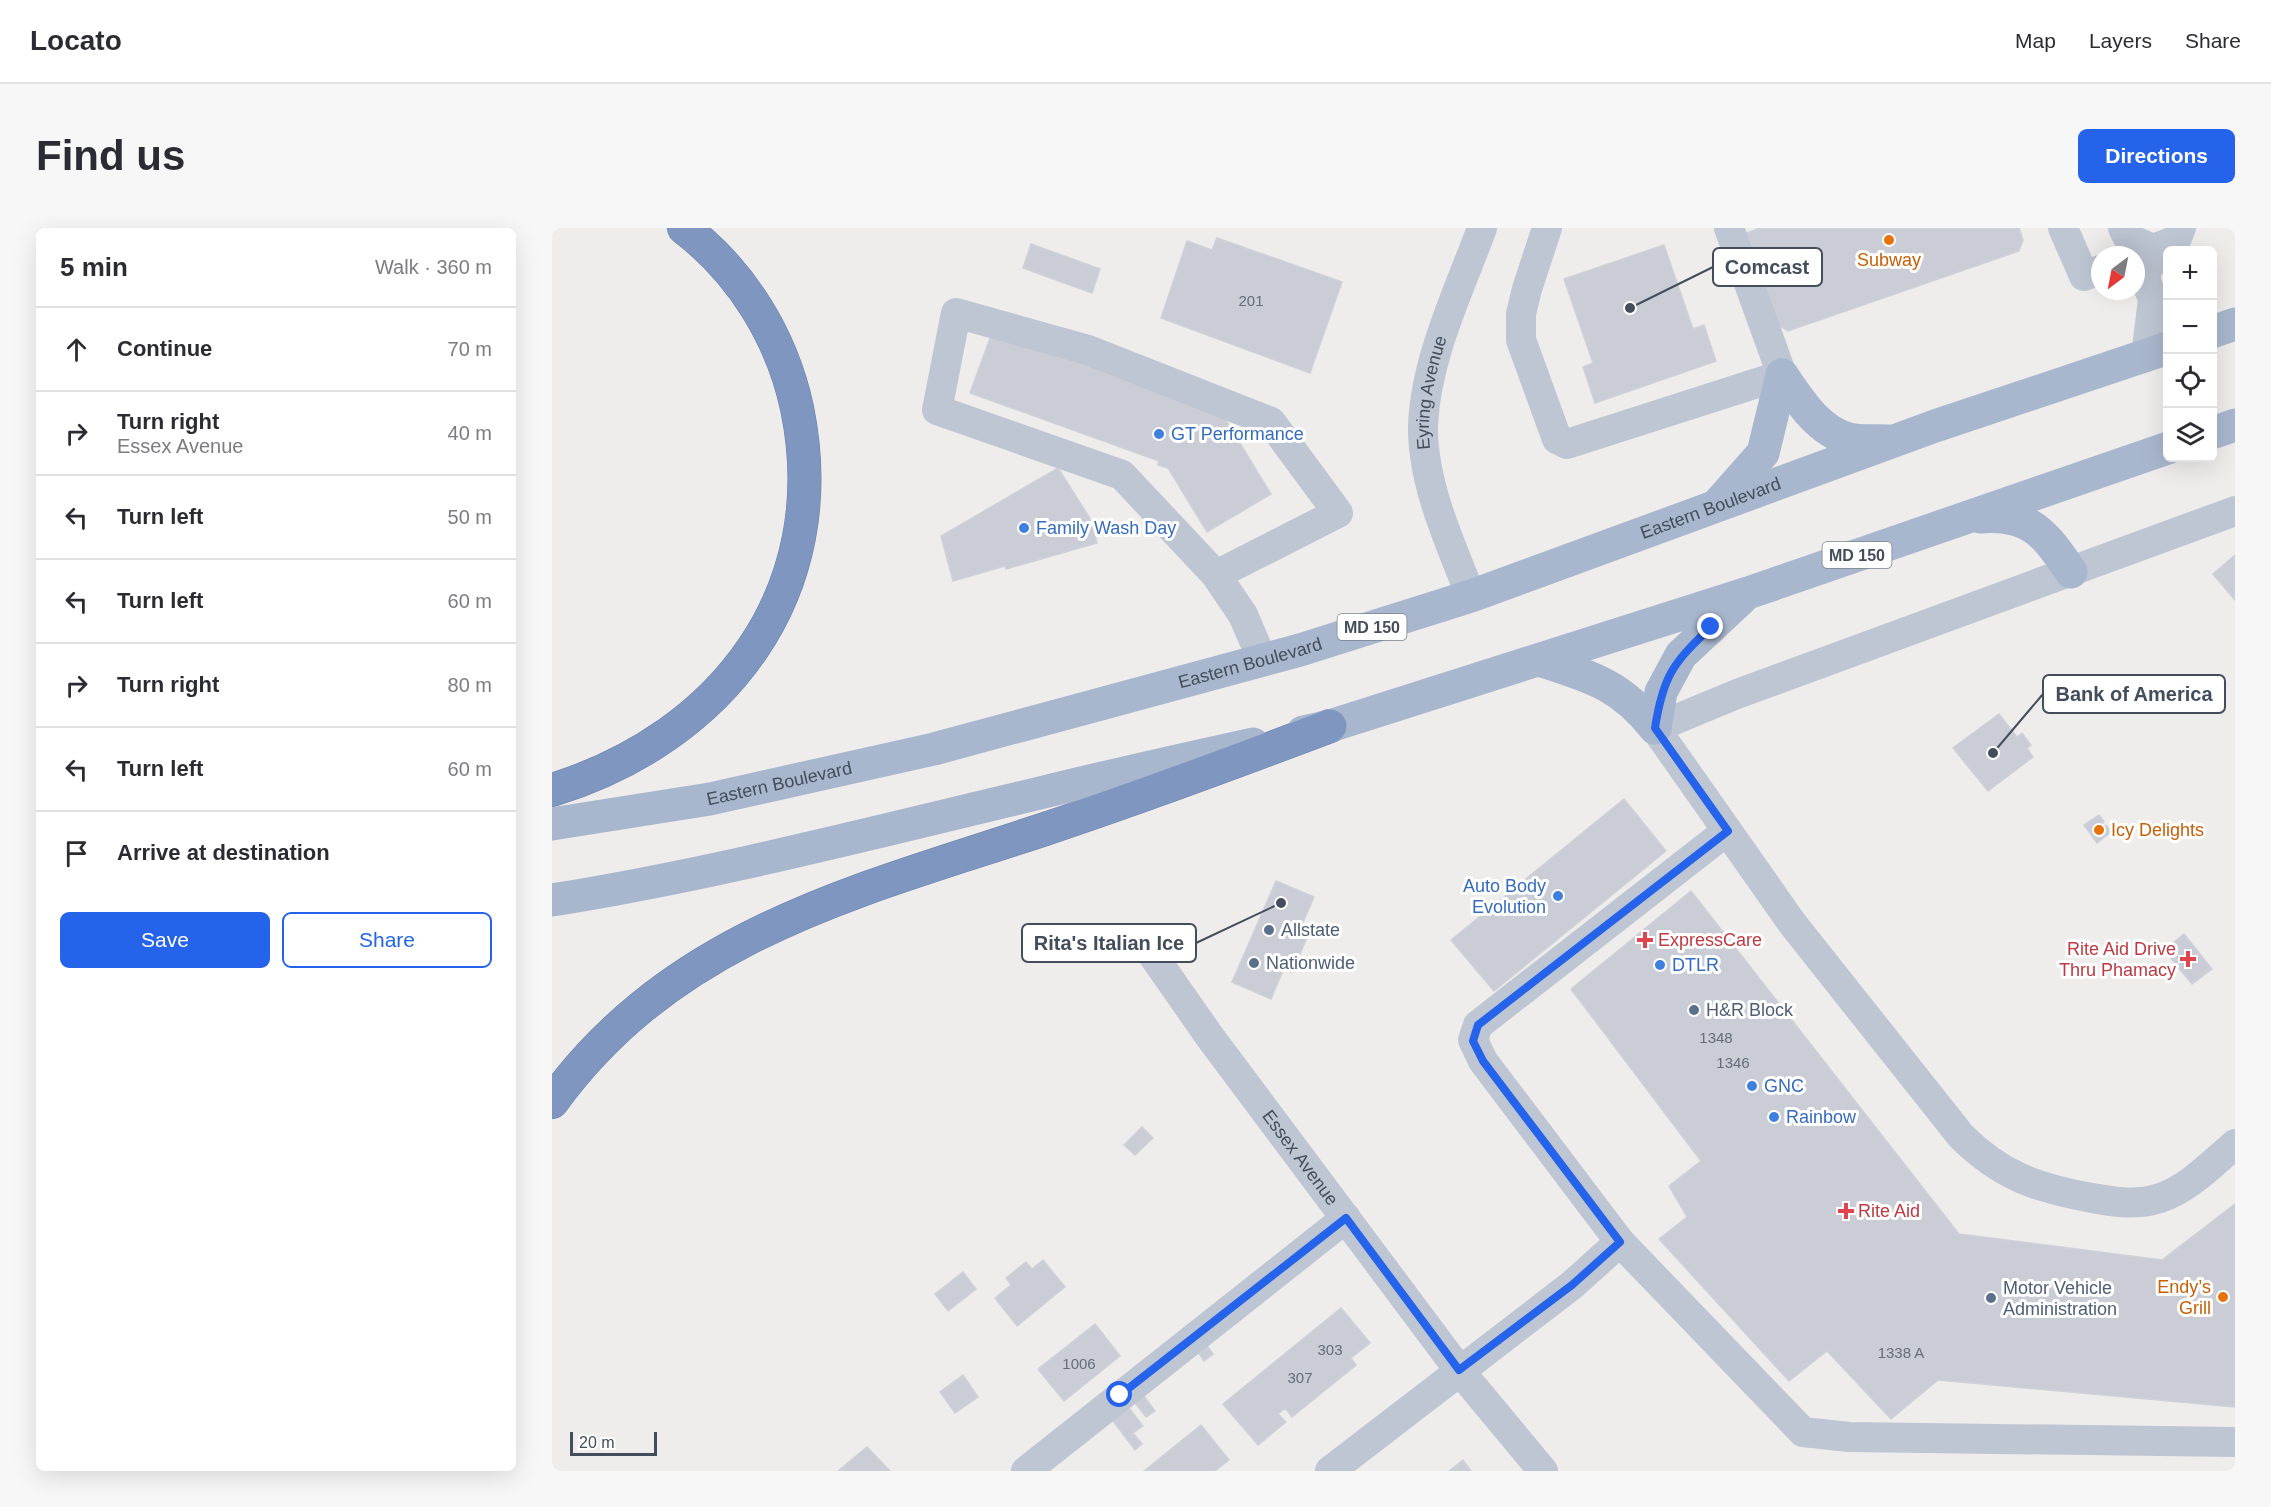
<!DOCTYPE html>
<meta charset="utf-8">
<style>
body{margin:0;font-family:Helvetica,sans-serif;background:#f7f7f7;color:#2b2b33}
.controls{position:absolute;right:18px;top:18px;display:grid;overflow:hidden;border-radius:9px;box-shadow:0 6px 24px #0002}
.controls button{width:54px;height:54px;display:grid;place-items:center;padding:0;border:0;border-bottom:2px solid #e1e1e2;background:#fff;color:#2b2b33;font:30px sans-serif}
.compass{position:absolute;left:1539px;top:18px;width:54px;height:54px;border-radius:50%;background:#fff;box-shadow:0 6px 24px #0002;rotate:212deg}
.scale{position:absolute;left:18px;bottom:15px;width:87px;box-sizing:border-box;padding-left:6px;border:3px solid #434d5b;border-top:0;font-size:16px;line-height:21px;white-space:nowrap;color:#434d5b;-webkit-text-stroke:4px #fff;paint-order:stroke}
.stop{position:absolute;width:18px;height:18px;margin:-14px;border:4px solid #2563eb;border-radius:50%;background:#fff}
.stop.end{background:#2563eb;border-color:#fff;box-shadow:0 2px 6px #0008}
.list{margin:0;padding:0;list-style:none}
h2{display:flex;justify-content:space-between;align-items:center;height:78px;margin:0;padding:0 24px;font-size:26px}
h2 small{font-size:20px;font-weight:400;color:#7c7c81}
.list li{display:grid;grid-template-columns:39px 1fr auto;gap:18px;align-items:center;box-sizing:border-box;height:84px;padding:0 24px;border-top:2px solid #e1e1e2}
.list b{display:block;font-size:22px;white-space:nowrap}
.list p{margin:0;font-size:20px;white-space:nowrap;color:#7c7c81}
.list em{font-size:20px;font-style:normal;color:#7c7c81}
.actions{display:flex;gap:12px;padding:18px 24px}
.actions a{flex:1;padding:14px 0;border:2px solid #2563eb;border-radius:9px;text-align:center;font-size:21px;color:#2563eb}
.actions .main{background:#2563eb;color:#fff}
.icon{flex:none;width:33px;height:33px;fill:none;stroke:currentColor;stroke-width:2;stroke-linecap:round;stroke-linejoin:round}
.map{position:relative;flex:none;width:1683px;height:1243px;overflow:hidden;border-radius:9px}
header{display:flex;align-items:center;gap:36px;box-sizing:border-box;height:84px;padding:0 30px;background:#fff;border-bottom:2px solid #e1e1e2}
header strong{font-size:28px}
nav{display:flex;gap:33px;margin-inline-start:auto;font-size:21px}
.intro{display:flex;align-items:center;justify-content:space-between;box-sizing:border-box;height:144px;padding:0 36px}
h1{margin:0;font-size:42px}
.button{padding:15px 27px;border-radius:9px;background:#2563eb;color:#fff;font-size:21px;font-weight:700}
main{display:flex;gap:36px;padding:0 36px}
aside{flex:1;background:#fff;border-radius:9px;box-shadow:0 6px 24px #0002}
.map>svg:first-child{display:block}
.building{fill:#cacdd5;stroke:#cfd1d9;stroke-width:1.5}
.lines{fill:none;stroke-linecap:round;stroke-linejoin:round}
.highway-casing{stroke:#6a81ac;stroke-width:34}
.minor{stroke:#bec6d3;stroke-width:30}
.major{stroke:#a9b7ce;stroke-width:33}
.highway{stroke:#7f96c1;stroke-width:33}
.route{stroke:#2563eb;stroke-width:8}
.food-dot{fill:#e8710a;stroke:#fff;stroke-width:2}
.shop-dot{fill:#3f7fe0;stroke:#fff;stroke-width:2}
.service-dot{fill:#5c6f8a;stroke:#fff;stroke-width:2}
.health-dot{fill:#e0444e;stroke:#fff;stroke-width:2}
.labels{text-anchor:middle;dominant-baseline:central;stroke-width:6;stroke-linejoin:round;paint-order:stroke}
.number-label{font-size:15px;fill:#656d7a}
.shield{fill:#fff;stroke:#7b828c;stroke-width:1.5}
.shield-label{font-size:16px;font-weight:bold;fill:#434d5b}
.food-label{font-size:18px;fill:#c56008;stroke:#fff}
.street-label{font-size:18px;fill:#434d5b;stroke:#fff}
.shop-label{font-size:18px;fill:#366cbe;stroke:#fff;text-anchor:start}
.service-label{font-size:18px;fill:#4e5e75;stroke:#fff;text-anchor:start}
.health-label{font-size:18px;fill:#be3a42;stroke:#fff;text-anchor:start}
.leader{fill:none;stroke:#434d5b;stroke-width:2}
.callout-dot{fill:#434d5b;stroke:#fff;stroke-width:2}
.callout{fill:#fff;stroke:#434d5b;stroke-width:2}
.callout-label{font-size:20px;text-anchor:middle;font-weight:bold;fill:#434d5b}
</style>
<header>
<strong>Locato</strong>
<nav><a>Map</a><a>Layers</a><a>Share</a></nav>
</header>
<div class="intro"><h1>Find us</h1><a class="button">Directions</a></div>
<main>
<aside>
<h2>5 min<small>Walk · 360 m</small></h2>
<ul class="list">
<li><svg class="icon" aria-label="ahead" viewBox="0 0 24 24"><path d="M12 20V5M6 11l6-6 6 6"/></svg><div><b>Continue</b></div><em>70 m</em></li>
<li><svg class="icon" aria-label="right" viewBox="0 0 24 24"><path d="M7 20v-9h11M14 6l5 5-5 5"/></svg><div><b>Turn right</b><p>Essex Avenue</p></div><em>40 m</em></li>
<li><svg class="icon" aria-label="left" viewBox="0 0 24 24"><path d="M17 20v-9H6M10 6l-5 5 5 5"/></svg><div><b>Turn left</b></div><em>50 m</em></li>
<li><svg class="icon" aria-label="left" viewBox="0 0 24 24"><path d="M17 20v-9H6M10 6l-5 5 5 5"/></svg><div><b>Turn left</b></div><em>60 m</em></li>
<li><svg class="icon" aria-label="right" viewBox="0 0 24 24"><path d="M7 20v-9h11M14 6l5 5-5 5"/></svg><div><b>Turn right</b></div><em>80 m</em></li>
<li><svg class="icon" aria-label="left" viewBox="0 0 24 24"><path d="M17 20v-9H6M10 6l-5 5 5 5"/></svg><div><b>Turn left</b></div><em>60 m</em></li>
<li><svg class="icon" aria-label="arrive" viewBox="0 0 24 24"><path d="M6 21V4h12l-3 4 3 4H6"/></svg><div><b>Arrive at destination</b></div></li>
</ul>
<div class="actions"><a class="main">Save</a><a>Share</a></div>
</aside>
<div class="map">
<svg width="1683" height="1243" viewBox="0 0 1683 1243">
<rect width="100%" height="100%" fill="#efecec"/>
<path class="building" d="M 1208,0 L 1467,0 L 1471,12 L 1467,23 L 1236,103 L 1228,98 L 1195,5 Z
M 665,10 L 790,54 L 758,145 L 609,90 L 635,13 L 660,22 Z
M 479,16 L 548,41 L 540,65 L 471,40 Z
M 1112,17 L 1141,101 L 1152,97 L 1164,133 L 1043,175 L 1031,139 L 1041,135 L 1012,51 Z
M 441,102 L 666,179 L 719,266 L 655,304 L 616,240 L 606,237 L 607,233 L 418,165 Z
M 506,240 L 539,292 L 545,315 L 454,341 L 453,338 L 401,353 L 389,308 Z
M 1683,327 L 1683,372 L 1661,346 Z
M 1447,486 L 1465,509 L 1470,505 L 1479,517 L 1475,520 L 1481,529 L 1436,563 L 1401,520 Z
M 1072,571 L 1114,623 L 942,763 L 899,712 Z
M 1547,587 L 1552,594 L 1548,597 L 1550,600 L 1554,597 L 1559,604 L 1545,615 L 1532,597 Z
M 724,653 L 762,669 L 746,706 L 755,710 L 740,744 L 732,740 L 719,771 L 680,754 Z
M 1139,663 L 1407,1006 L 1610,1032 L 1683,976 L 1683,1179 L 1386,1152 L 1339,1191 L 1275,1123 L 1237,1153 L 1107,1011 L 1135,989 L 1117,958 L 1149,933 L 1019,761 Z
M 1632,706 L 1660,741 L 1640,756 L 1612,722 Z
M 590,899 L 601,910 L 583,927 L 572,917 Z
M 491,1032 L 513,1059 L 465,1098 L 443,1070 L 459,1057 L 454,1050 L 474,1034 L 480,1041 Z
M 411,1044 L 424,1061 L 396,1083 L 383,1066 Z
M 789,1080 L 818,1115 L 799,1130 L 804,1137 L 740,1189 L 733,1180 L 726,1186 L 734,1194 L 706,1217 L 671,1176 Z
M 543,1096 L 568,1128 L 512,1173 L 486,1141 Z
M 653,1115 L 661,1126 L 652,1133 L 644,1121 Z
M 411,1147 L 426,1169 L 403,1185 L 388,1164 Z
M 592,1168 L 603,1183 L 594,1189 L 583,1175 Z
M 574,1176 L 591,1198 L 581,1205 L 590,1216 L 583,1222 L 558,1189 Z
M 649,1197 L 677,1232 L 663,1243 L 592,1243 Z
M 315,1219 L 338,1243 L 286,1243 Z
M 911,1232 L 919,1243 L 897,1243 Z"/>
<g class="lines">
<defs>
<path id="highway" d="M 0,562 C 172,509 283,363 245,180 C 230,110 190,44 132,0
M 0,874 C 122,706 306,663 493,601 C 589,569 683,534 778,498"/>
</defs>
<use href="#highway" class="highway-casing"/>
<g class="minor">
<path d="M 995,0 L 975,61 L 969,86 L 969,112 L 1005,211 L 1015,216 L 1230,147 L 1177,0"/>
<path d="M 1511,0 L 1532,48 L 1548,42"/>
<path d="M 1571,0 L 1576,10 L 1601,21"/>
<path d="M 1587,27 L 1624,12 L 1629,0"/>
<path d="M 1594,128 L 1601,71 L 1593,51 L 1601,21 L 1616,32"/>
<path d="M 1683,283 L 1185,466 L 1103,500 L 1240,695 L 1409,908 C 1449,948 1485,960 1540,970 C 1564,974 1584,978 1608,970 C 1636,961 1661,935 1683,916"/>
<path d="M 664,347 L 786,285 L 719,194 L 536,122 L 404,85 L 385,182 L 570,247 L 664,347 L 691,387 L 710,431"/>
<path id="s1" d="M 919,368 C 898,315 870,255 871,197 C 874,129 907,63 930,0"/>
<path id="s2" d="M 600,726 L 658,809 L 907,1142 L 991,1243"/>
<path d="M 1068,1014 L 1251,1204 L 1297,1209 L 1683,1214"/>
<path d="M 474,1243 L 794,990"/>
<path d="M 778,1243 L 1020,1057 L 1068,1014 L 931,833 L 921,812 L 926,797 L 1175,603"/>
</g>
<g class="major">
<path d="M 1660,104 L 1683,96"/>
<path d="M 1230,147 C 1247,172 1266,203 1297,211 C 1309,214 1323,212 1335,213"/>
<path d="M 1660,205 L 1683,197"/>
<path d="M 1166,276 L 1211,225 L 1230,147"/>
<path d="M 1428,289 C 1478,285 1493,305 1519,344"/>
<path d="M 987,432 C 1039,449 1068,456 1103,500"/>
<path d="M 1103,500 L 1109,464 L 1129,427 L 1189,371"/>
<path d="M 751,504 L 778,498 L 1196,365 L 1616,220"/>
<path id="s3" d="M 0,596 L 158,571 L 382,521 L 748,422 L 919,368 L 1383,198 L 1616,120"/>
<path d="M 0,672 C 163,646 323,604 484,566 C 556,548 628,532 701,516"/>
</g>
<use href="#highway" class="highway"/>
</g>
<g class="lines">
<path class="route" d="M 568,1167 L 794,990 L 907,1142 L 1020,1057 L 1068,1014 L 931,833 L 921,813 L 926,797 L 1176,603 L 1103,500 C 1111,448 1121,435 1159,399"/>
</g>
<g class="food-dot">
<circle cx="1337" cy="12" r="6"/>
<circle cx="1547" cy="602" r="6"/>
<circle cx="1671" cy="1069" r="6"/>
</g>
<g class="shop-dot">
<circle cx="607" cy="206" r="6"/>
<circle cx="472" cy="300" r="6"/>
<circle cx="1006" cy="668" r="6"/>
<circle cx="1108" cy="737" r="6"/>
<circle cx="1200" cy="858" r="6"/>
<circle cx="1222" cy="889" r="6"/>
</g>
<g class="service-dot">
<circle cx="717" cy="702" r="6"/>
<circle cx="702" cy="735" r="6"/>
<circle cx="1142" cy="782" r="6"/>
<circle cx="1439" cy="1070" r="6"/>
</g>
<g class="health-dot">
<path d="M1090 703h6v6h6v6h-6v6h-6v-6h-6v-6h6z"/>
<path d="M1633 722h6v6h6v6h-6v6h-6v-6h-6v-6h6z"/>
<path d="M1291 974h6v6h6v6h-6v6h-6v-6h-6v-6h6z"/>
</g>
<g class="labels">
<g class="number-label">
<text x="699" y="72">201</text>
<text x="1164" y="809">1348</text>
<text x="1181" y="834">1346</text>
<text x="778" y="1121">303</text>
<text x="1349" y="1124">1338 A</text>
<text x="527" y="1135">1006</text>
<text x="748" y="1149">307</text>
</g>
<g class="shield">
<rect x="1270.5" y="314" width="69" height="26" rx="4.5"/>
<rect x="785.5" y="386" width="69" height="26" rx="4.5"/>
</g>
<g class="shield-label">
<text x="1305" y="327">MD 150</text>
<text x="820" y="399">MD 150</text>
</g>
<g class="food-label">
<text x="1337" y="32">Subway</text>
<text x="1559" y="602" text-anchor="start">Icy Delights</text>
<text x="1659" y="1059" text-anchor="end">Endy’s<tspan x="1659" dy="21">Grill</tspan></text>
</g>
<g class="street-label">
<text stroke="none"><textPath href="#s1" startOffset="212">Eyring Avenue</textPath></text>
<text stroke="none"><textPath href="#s3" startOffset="1203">Eastern Boulevard</textPath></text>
<text stroke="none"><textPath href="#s3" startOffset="717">Eastern Boulevard</textPath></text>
<text stroke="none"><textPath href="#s3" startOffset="231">Eastern Boulevard</textPath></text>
<text stroke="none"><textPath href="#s2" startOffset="252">Essex Avenue</textPath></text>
</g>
<g class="shop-label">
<text x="619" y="206">GT Performance</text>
<text x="484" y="300">Family Wash Day</text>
<text x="994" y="658" text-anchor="end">Auto Body<tspan x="994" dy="21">Evolution</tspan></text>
<text x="1120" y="737">DTLR</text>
<text x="1212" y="858">GNC</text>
<text x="1234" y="889">Rainbow</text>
</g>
<g class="service-label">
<text x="729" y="702">Allstate</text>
<text x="714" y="735">Nationwide</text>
<text x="1154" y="782">H&amp;R Block</text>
<text x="1451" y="1060">Motor Vehicle<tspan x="1451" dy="21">Administration</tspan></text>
</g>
<g class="health-label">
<text x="1106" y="712">ExpressCare</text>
<text x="1624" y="721" text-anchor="end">Rite Aid Drive<tspan x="1624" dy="21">Thru Phamacy</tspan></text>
<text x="1306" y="983">Rite Aid</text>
</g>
</g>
<path class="leader" d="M1078 80L1161 39M1441 525L1491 466M729 675L644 715"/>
<g class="callout-dot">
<circle cx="1078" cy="80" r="6"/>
<circle cx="1441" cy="525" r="6"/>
<circle cx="729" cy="675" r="6"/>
</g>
<g class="callout">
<rect x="1161" y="20" width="109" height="38" rx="6"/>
<rect x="1491" y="447" width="182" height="38" rx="6"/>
<rect x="470" y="696" width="174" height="38" rx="6"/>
</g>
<g class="callout-label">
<text x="1215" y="46">Comcast</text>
<text x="1582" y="473">Bank of America</text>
<text x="557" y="722">Rita's Italian Ice</text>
</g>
</svg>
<div class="controls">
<button>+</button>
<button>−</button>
<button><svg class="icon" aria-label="locate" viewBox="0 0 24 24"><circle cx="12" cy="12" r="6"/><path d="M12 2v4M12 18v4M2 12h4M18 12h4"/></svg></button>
<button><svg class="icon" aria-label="layers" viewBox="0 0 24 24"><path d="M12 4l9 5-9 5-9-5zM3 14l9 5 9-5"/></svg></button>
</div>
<svg class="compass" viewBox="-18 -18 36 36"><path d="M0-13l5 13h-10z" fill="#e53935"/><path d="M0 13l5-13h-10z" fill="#7c7c81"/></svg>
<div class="scale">20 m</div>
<div class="stop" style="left:568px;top:1167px"></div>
<div class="stop end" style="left:1159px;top:399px"></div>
</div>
</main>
